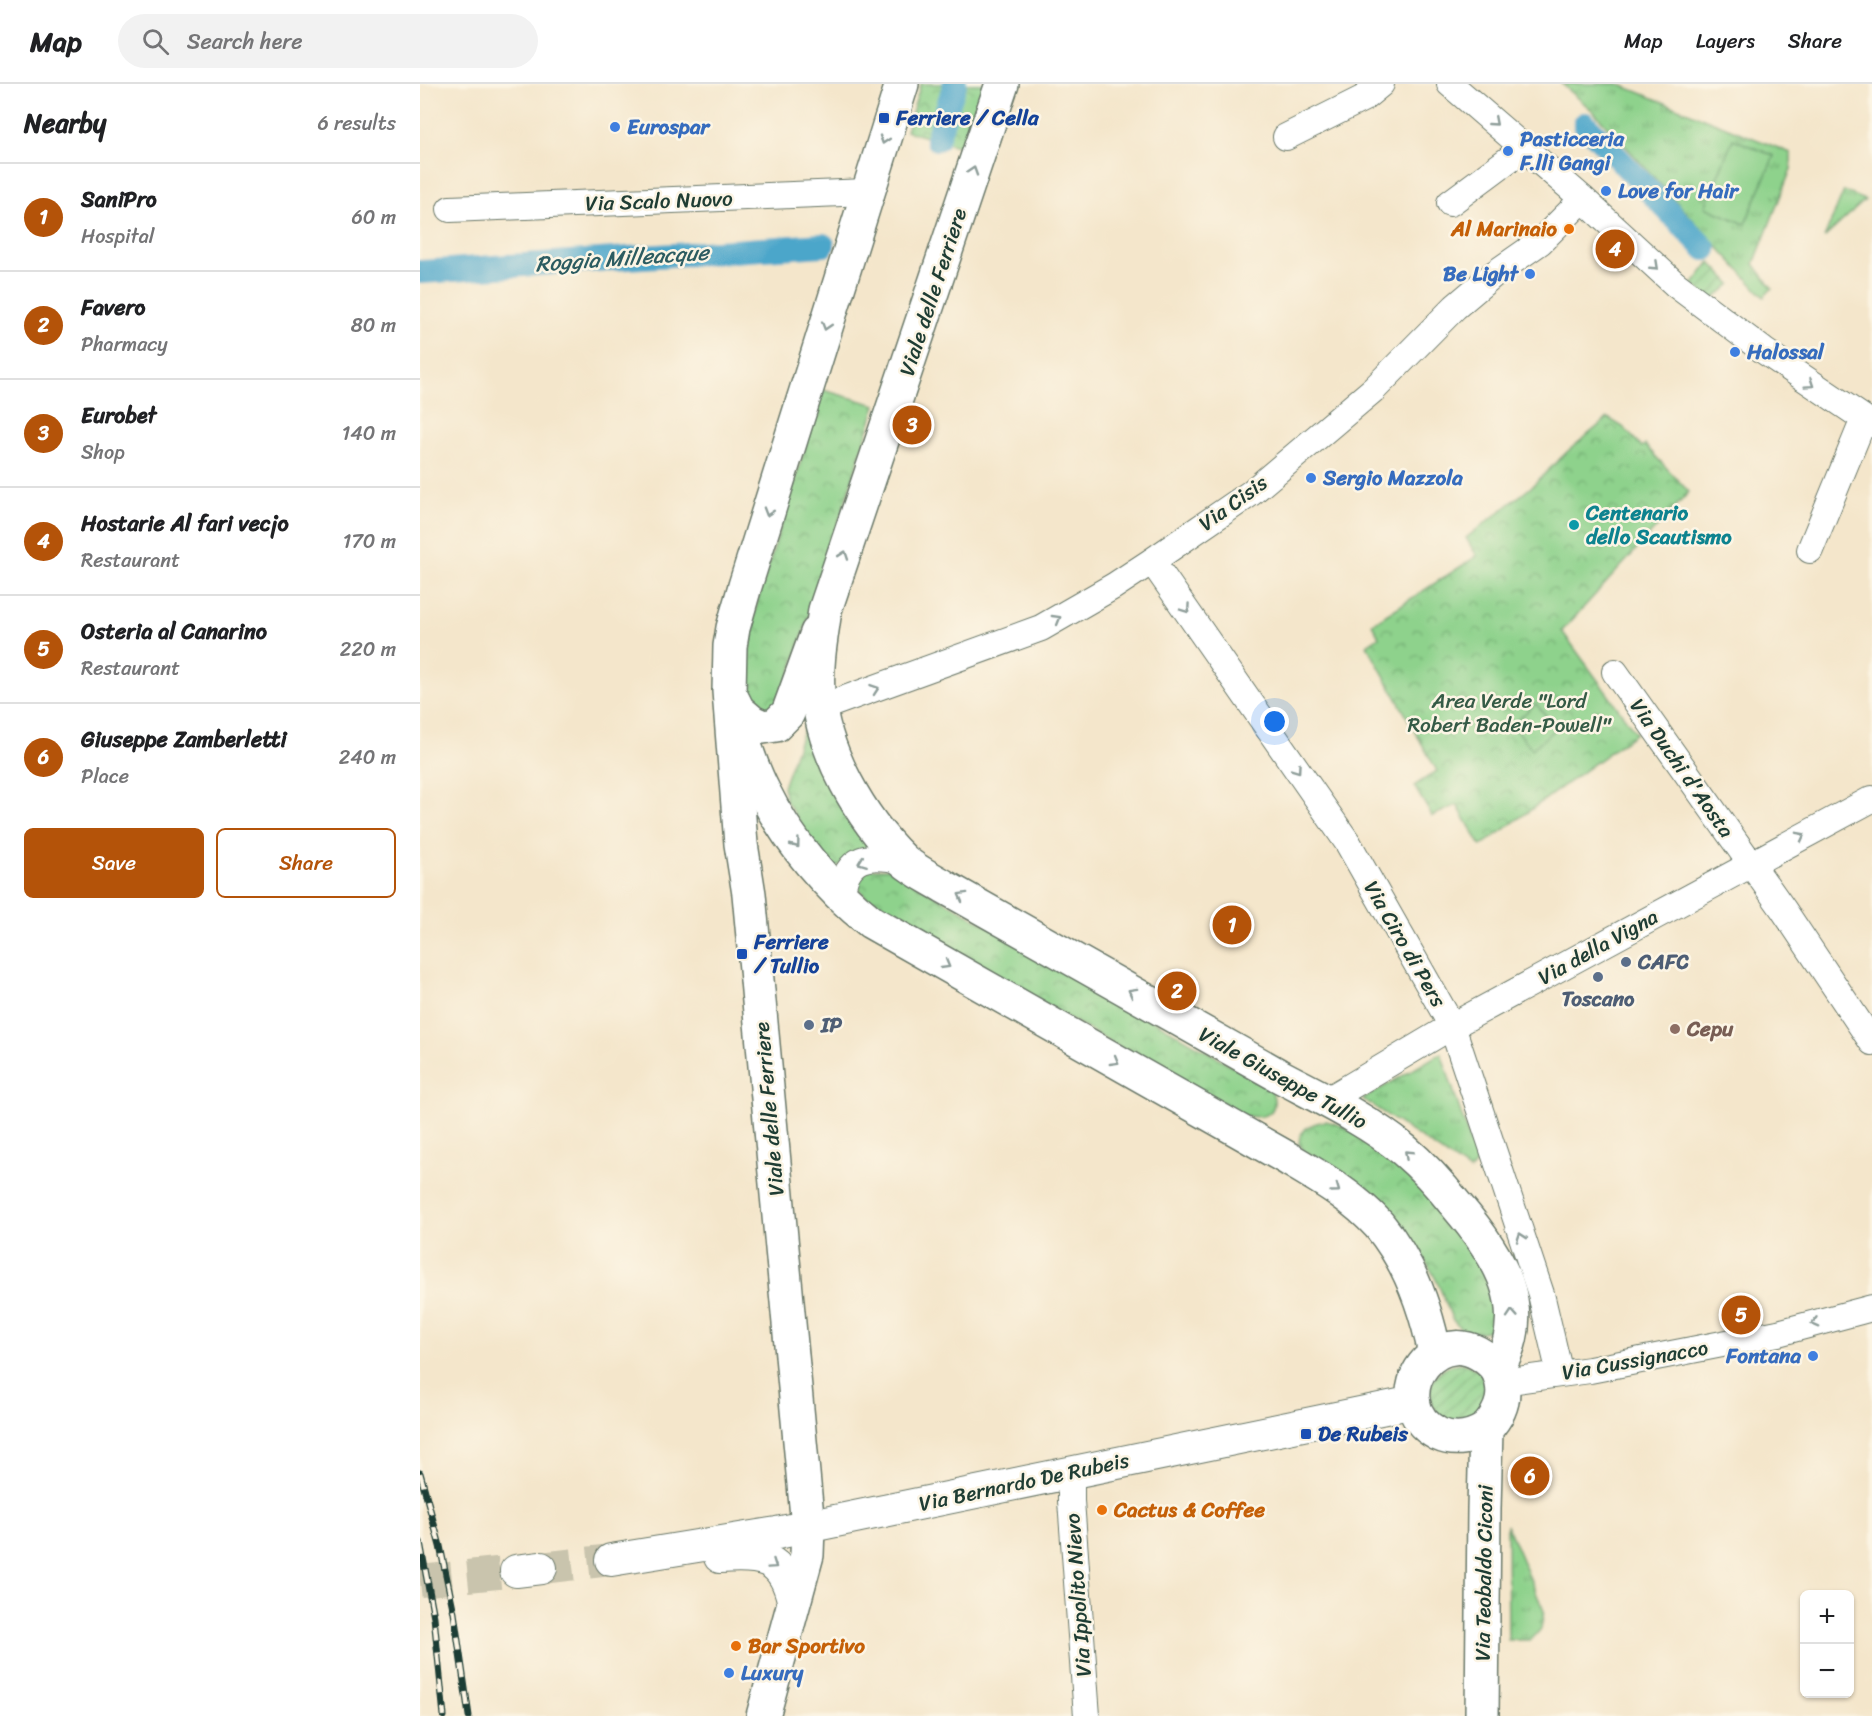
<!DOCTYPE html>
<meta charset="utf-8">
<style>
body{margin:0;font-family:Sriracha,sans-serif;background:#f2f2f2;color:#202124}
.controls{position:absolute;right:18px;bottom:18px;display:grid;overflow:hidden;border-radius:9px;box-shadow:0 2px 4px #0004}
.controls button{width:54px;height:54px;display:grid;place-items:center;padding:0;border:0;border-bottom:2px solid #e0e0e0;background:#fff;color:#202124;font:30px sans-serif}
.you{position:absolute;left:855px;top:638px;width:21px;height:21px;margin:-15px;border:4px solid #fff;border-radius:50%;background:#1a73e8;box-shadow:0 0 0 9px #1a73e833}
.badge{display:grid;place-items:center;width:39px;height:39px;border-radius:50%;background:#b45309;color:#fff;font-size:20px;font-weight:700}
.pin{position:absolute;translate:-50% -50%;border:3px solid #fff;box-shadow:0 2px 6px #0006}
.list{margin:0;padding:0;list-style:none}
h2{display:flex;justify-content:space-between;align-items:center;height:78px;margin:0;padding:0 24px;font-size:26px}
h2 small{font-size:20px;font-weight:400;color:#757577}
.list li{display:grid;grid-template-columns:39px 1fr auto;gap:18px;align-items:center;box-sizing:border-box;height:108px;padding:0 24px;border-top:2px solid #e0e0e0}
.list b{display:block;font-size:22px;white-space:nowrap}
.list p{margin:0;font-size:20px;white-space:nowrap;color:#757577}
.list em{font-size:20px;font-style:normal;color:#757577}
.actions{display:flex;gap:12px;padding:18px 24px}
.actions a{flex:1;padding:14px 0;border:2px solid #b45309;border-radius:9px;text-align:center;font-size:21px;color:#b45309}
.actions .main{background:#b45309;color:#fff}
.icon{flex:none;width:33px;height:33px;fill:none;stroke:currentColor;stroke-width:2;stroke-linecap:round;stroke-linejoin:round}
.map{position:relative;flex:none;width:1452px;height:1632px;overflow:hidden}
header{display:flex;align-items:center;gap:36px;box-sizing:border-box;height:84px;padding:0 30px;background:#fff;border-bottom:2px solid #e0e0e0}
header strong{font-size:28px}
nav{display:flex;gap:33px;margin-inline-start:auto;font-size:21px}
.search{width:420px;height:54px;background:#f2f2f2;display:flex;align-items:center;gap:15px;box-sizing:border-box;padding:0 21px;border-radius:33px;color:#757577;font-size:22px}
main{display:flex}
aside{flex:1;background:#fff}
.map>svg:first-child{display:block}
.grass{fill:url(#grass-tufts);stroke:#568860;stroke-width:1.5}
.park{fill:url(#park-crowns);stroke:#568860;stroke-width:1.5}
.garden{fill:url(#garden-furrows);stroke:#568860;stroke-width:1.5}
.pitch{fill:#8ed28c;stroke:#568860;stroke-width:1.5}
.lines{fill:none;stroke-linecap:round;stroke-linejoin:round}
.canal{stroke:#4ca6ca;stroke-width:24}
.tertiary-tunnel{stroke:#c9c4ad;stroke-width:32;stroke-dasharray:32 16;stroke-linecap:butt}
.minor-casing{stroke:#6a7869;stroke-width:28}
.tertiary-casing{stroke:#6a7869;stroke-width:34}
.secondary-casing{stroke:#6a7869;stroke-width:36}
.primary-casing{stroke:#6a7869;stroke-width:36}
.minor{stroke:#fff;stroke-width:26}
.tertiary{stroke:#fff;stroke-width:32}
.secondary{stroke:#fff;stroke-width:33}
.primary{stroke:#fff;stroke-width:33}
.rail-casing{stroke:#1f3d34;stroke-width:7}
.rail{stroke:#fcf5e5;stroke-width:4.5;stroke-dasharray:14;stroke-linecap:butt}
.oneway{stroke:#8f9e9a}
.transit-dot{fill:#1a4fb4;stroke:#fcf5e5;stroke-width:2}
.shop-dot{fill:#3f7fe0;stroke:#fcf5e5;stroke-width:2}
.food-dot{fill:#e8710a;stroke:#fcf5e5;stroke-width:2}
.culture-dot{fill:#0f9aa8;stroke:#fcf5e5;stroke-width:2}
.service-dot{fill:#5c6f8a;stroke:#fcf5e5;stroke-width:2}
.education-dot{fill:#8d6e63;stroke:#fcf5e5;stroke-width:2}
.labels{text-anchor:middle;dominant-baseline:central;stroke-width:5;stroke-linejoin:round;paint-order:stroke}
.transit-label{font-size:21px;font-weight:bold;fill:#164399;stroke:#fcf5e5;text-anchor:start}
.shop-label{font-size:21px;font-weight:bold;fill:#366cbe;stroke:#fcf5e5;text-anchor:start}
.street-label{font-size:21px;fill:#1f3d34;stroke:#fcf5e5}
.food-label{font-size:21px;font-weight:bold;fill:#c56008;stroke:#fcf5e5;text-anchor:start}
.culture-label{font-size:21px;font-weight:bold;fill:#0d838f;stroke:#fcf5e5;text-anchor:start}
.park-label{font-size:21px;fill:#355b46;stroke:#fcf5e5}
.service-label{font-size:21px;font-weight:bold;fill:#4e5e75;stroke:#fcf5e5;text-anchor:start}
.education-label{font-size:21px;font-weight:bold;fill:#785e54;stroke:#fcf5e5;text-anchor:start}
.water-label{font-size:22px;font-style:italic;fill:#2c5c61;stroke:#fcf5e5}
</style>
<header>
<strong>Map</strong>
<div class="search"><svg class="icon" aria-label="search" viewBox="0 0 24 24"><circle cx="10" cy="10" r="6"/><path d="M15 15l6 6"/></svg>Search here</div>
<nav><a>Map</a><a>Layers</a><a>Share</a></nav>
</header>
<main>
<aside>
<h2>Nearby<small>6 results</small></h2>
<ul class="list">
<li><span class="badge">1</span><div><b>SaniPro</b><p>Hospital</p></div><em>60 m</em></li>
<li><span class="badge">2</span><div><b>Favero</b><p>Pharmacy</p></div><em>80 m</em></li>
<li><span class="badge">3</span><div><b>Eurobet</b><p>Shop</p></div><em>140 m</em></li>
<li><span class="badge">4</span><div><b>Hostarie Al fari vecjo</b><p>Restaurant</p></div><em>170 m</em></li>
<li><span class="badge">5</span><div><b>Osteria al Canarino</b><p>Restaurant</p></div><em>220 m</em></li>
<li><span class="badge">6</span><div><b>Giuseppe Zamberletti</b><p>Place</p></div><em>240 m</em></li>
</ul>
<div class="actions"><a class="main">Save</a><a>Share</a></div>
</aside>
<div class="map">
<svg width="1452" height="1632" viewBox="0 0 1452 1632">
<defs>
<pattern id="grass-tufts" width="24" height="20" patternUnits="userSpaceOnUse" patternTransform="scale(1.5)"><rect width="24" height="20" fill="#8ed28c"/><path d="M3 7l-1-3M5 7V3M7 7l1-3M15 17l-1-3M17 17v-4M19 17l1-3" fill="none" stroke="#73ac73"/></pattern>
<pattern id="park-crowns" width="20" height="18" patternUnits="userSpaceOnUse" patternTransform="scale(1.5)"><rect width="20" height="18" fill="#8ed28c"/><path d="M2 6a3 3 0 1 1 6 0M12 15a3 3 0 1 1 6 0" fill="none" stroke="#73ac73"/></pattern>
<pattern id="garden-furrows" width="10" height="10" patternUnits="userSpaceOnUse" patternTransform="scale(1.5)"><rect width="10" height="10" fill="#8ed28c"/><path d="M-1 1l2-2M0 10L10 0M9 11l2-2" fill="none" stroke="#73ac73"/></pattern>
</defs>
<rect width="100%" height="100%" fill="#fcf5e5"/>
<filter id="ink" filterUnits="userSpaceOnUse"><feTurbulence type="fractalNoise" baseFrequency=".0167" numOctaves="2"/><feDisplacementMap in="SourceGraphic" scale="12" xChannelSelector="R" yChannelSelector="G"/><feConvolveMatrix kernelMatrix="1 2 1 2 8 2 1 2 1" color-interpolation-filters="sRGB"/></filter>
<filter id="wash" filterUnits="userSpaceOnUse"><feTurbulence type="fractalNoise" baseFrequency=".008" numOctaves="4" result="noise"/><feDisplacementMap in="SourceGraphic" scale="24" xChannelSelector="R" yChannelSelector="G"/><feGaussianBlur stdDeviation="1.35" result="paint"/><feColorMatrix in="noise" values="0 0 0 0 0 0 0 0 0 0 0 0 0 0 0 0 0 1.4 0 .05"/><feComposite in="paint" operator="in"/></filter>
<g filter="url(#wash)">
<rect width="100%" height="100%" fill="#f4e6cb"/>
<path class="grass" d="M 1142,0 L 1198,0 L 1371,69 L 1371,85 L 1334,180 L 1352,204 L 1344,213 L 1173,27 Z
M 1424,107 L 1445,116 L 1404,154 Z
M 1021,969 L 1057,1078 L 1050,1087 L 943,1015 Z
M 1087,1441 L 1124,1527 L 1121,1545 L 1111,1556 L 1088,1556 Z"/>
<path class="park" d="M 501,0 L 567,0 L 544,64 L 486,47 Z
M 403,306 L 456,321 L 360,622 L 357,627 L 335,626 C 324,591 329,555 337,519 Z
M 1188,334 L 1203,343 L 1222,363 L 1225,361 L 1269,408 L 1142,547 L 1216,649 L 1061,762 L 1037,721 L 1012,732 L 994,702 L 1017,687 L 947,561 L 959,553 L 952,540 L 1057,472 L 1046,454 L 1110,404 L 1148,367 Z
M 391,624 L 455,766 L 423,778 L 411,787 L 366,717 L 363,703 Z
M 447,785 L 469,785 L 851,1004 C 863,1036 837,1036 814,1029 L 490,843 C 478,835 440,815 439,802 C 438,795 442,790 447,785 Z
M 906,1037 L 920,1041 L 939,1051 L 1010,1106 L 1076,1202 L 1077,1239 L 1072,1246 L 1052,1250 L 1042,1246 L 1032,1235 C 1026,1219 1020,1202 1012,1188 C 982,1136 930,1103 884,1067 L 879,1060 C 879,1045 892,1039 906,1037 Z"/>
<path class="garden" d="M 1290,178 L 1311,200 L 1291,217 L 1273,200 Z
M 1044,1279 L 1062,1289 L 1070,1308 L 1059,1332 C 1053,1334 1047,1338 1041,1339 C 1005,1343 995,1280 1044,1279 Z"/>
<path class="pitch" d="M 1313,55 L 1354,72 L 1325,140 L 1285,123 Z
M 1116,620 L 1137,644 L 1112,665 L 1092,640 Z"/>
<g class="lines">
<path class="canal" d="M 1165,40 L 1285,165
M 517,55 L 535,0
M 1,188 L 403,161"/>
</g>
</g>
<g filter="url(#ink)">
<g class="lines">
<path class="tertiary-tunnel" d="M 121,1484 L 191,1476
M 0,1497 L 96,1487"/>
<defs>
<path id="minor" d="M 1030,0 L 1163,115 L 1255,200 L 1344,267 L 1452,340
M 866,53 L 944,14 L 961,0
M 1030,119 L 1104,64
M 30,125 L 447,108
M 1390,466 L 1444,335
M 732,477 L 928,759 L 1032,942 L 1121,1210 L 1140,1290
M 1195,588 L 1363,825 L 1452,958
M 400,624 L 621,544 L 694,502 L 732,477 L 831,409 L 954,305 L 1035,223 L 1074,190 L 1120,158 L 1163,115
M 422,811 C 425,771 450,769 484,777
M 906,1017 L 1032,942 L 1452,715
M 1082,1298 L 1170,1286 L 1358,1249 L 1452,1224
M 651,1389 L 651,1417 L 667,1632"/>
<path id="tertiary" d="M 300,1473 C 341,1470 363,1472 373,1516
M 191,1476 L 357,1449 L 994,1318
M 96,1487 L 121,1484"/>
<path id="secondary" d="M 312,614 L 318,626 L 332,638 L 343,643 L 356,641 L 368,629 L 397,549
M 317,635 C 324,660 332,685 344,708 C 367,756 409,805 451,838 L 867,1074 C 899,1093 933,1112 959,1141 C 989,1177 1006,1225 1015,1270
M 1066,1345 C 1052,1354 1035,1358 1018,1350 C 956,1318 1021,1221 1077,1285"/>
<path id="primary" d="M 582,0 L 405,526 C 401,554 396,580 398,608 C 402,668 441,735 483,776 C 495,787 512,795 525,803 L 858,991 C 901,1014 946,1035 984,1066 C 1003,1082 1021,1102 1037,1122 C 1077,1169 1115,1225 1077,1285 C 1088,1308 1083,1327 1066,1345 L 1064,1425 L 1062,1632
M 343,1632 L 387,1471 L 388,1443 L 329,810 L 321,760 L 309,607 L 310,562 L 313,544 L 325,502 L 482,0"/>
</defs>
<use href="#minor" class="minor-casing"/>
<use href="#tertiary" class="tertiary-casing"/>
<use href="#secondary" class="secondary-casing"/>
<use href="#primary" class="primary-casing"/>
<use href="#minor" class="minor"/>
<use href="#tertiary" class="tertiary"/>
<use href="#secondary" class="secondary"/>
<use href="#primary" class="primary"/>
<defs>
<path id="rail" d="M 0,1389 L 20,1462 L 34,1529 L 49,1632
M 0,1458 L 14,1533 L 24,1632"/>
</defs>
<use href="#rail" class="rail-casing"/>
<use href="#rail" class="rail"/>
</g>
<defs><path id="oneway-chevron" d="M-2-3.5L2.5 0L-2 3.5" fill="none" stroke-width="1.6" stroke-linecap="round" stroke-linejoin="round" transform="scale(1.5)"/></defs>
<g class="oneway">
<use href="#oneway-chevron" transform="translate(1074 38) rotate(41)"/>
<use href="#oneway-chevron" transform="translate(464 56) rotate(108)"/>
<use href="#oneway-chevron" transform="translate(553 87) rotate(-72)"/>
<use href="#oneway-chevron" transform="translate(1235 182) rotate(43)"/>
<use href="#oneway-chevron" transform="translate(406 242) rotate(107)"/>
<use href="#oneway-chevron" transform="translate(1390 300) rotate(34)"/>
<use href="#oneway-chevron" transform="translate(348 428) rotate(107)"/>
<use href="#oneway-chevron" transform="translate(424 471) rotate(-71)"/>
<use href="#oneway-chevron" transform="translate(766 525) rotate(55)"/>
<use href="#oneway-chevron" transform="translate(637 535) rotate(-30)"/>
<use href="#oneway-chevron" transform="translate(455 605) rotate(-19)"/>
<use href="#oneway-chevron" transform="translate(877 685) rotate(55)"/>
<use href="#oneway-chevron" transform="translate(1381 752) rotate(-28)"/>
<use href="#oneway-chevron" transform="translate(376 760) rotate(53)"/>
<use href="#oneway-chevron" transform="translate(442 778) rotate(159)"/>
<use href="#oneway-chevron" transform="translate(542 812) rotate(-151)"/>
<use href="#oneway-chevron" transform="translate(526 881) rotate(30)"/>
<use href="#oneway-chevron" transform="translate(712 908) rotate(-151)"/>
<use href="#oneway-chevron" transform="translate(695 977) rotate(30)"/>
<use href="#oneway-chevron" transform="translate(988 1070) rotate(-137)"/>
<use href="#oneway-chevron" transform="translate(916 1105) rotate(36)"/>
<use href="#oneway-chevron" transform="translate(1101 1153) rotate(-109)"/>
<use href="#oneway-chevron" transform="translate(1092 1230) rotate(-94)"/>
<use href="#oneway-chevron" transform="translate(1395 1239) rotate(165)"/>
<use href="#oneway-chevron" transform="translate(353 1481) rotate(34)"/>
</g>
</g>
<g class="transit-dot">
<rect x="458" y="28" width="12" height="12" rx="3"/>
<rect x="316" y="864" width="12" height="12" rx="3"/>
<rect x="880" y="1344" width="12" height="12" rx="3"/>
</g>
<g class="shop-dot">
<circle cx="195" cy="43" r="6"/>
<circle cx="1088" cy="67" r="6"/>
<circle cx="1186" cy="107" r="6"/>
<circle cx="1110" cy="190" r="6"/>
<circle cx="1315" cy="268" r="6"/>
<circle cx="891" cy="394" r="6"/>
<circle cx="1393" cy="1272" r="6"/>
<circle cx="309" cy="1589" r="6"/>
</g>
<g class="food-dot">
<circle cx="1149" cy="145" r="6"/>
<circle cx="682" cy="1426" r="6"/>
<circle cx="316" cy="1562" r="6"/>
</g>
<circle class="culture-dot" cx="1154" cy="441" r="6"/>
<g class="service-dot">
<circle cx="1206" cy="878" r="6"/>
<circle cx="1178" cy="893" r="6"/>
<circle cx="389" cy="941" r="6"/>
</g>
<circle class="education-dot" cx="1255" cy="945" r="6"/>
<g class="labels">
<g class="transit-label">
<text x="476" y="34">Ferriere / Cella</text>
<text x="334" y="858">Ferriere<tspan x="334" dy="24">/ Tullio</tspan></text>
<text x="898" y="1350">De Rubeis</text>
</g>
<g class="shop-label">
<text x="207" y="43">Eurospar</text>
<text x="1100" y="55">Pasticceria<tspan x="1100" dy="24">F.lli Gangi</tspan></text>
<text x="1198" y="107">Love for Hair</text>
<text x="1098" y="190" text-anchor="end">Be Light</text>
<text x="1327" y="268">Halossal</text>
<text x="903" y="394">Sergio Mazzola</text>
<text x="1381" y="1272" text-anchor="end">Fontana</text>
<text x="321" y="1589">Luxury</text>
</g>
<g class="street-label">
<text transform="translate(239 117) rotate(-2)">Via Scalo Nuovo</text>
<text transform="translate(513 208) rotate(-72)">Viale delle Ferriere</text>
<text transform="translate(813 419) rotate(-36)">Via Cisis</text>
<text transform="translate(1262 684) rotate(55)">Via Duchi d'Aosta</text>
<text transform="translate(985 860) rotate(60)">Via Ciro di Pers</text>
<text transform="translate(1178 863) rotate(-29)">Via della Vigna</text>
<text transform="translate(863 994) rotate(29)">Viale Giuseppe Tullio</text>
<text transform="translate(349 1025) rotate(-95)">Viale delle Ferriere</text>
<text transform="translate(1215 1276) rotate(-10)">Via Cussignacco</text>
<text transform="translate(604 1398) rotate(-12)">Via Bernardo De Rubeis</text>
<text transform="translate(1064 1489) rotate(-89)">Via Teobaldo Ciconi</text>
<text transform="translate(658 1511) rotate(-94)">Via Ippolito Nievo</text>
</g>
<g class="food-label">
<text x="1137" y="145" text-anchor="end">Al Marinaio</text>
<text x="694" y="1426">Cactus &amp; Coffee</text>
<text x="328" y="1562">Bar Sportivo</text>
</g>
<g class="culture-label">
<text x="1166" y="429">Centenario<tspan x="1166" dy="24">dello Scautismo</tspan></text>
</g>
<g class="park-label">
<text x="1089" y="617">Area Verde "Lord<tspan x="1089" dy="24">Robert Baden-Powell"</tspan></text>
</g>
<g class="service-label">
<text x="1218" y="878">CAFC</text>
<text x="1178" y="915" text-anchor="middle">Toscano</text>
<text x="401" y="941">IP</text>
</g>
<g class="education-label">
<text x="1267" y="945">Cepu</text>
</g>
<g class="water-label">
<text transform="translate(202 174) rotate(-4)">Roggia Milleacque</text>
</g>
</g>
</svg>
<div class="controls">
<button>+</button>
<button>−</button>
</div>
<div class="you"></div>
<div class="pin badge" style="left:812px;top:841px">1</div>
<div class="pin badge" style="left:757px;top:907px">2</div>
<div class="pin badge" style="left:492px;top:341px">3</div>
<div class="pin badge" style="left:1195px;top:165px">4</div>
<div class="pin badge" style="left:1321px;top:1231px">5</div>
<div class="pin badge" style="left:1110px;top:1392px">6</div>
</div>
</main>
